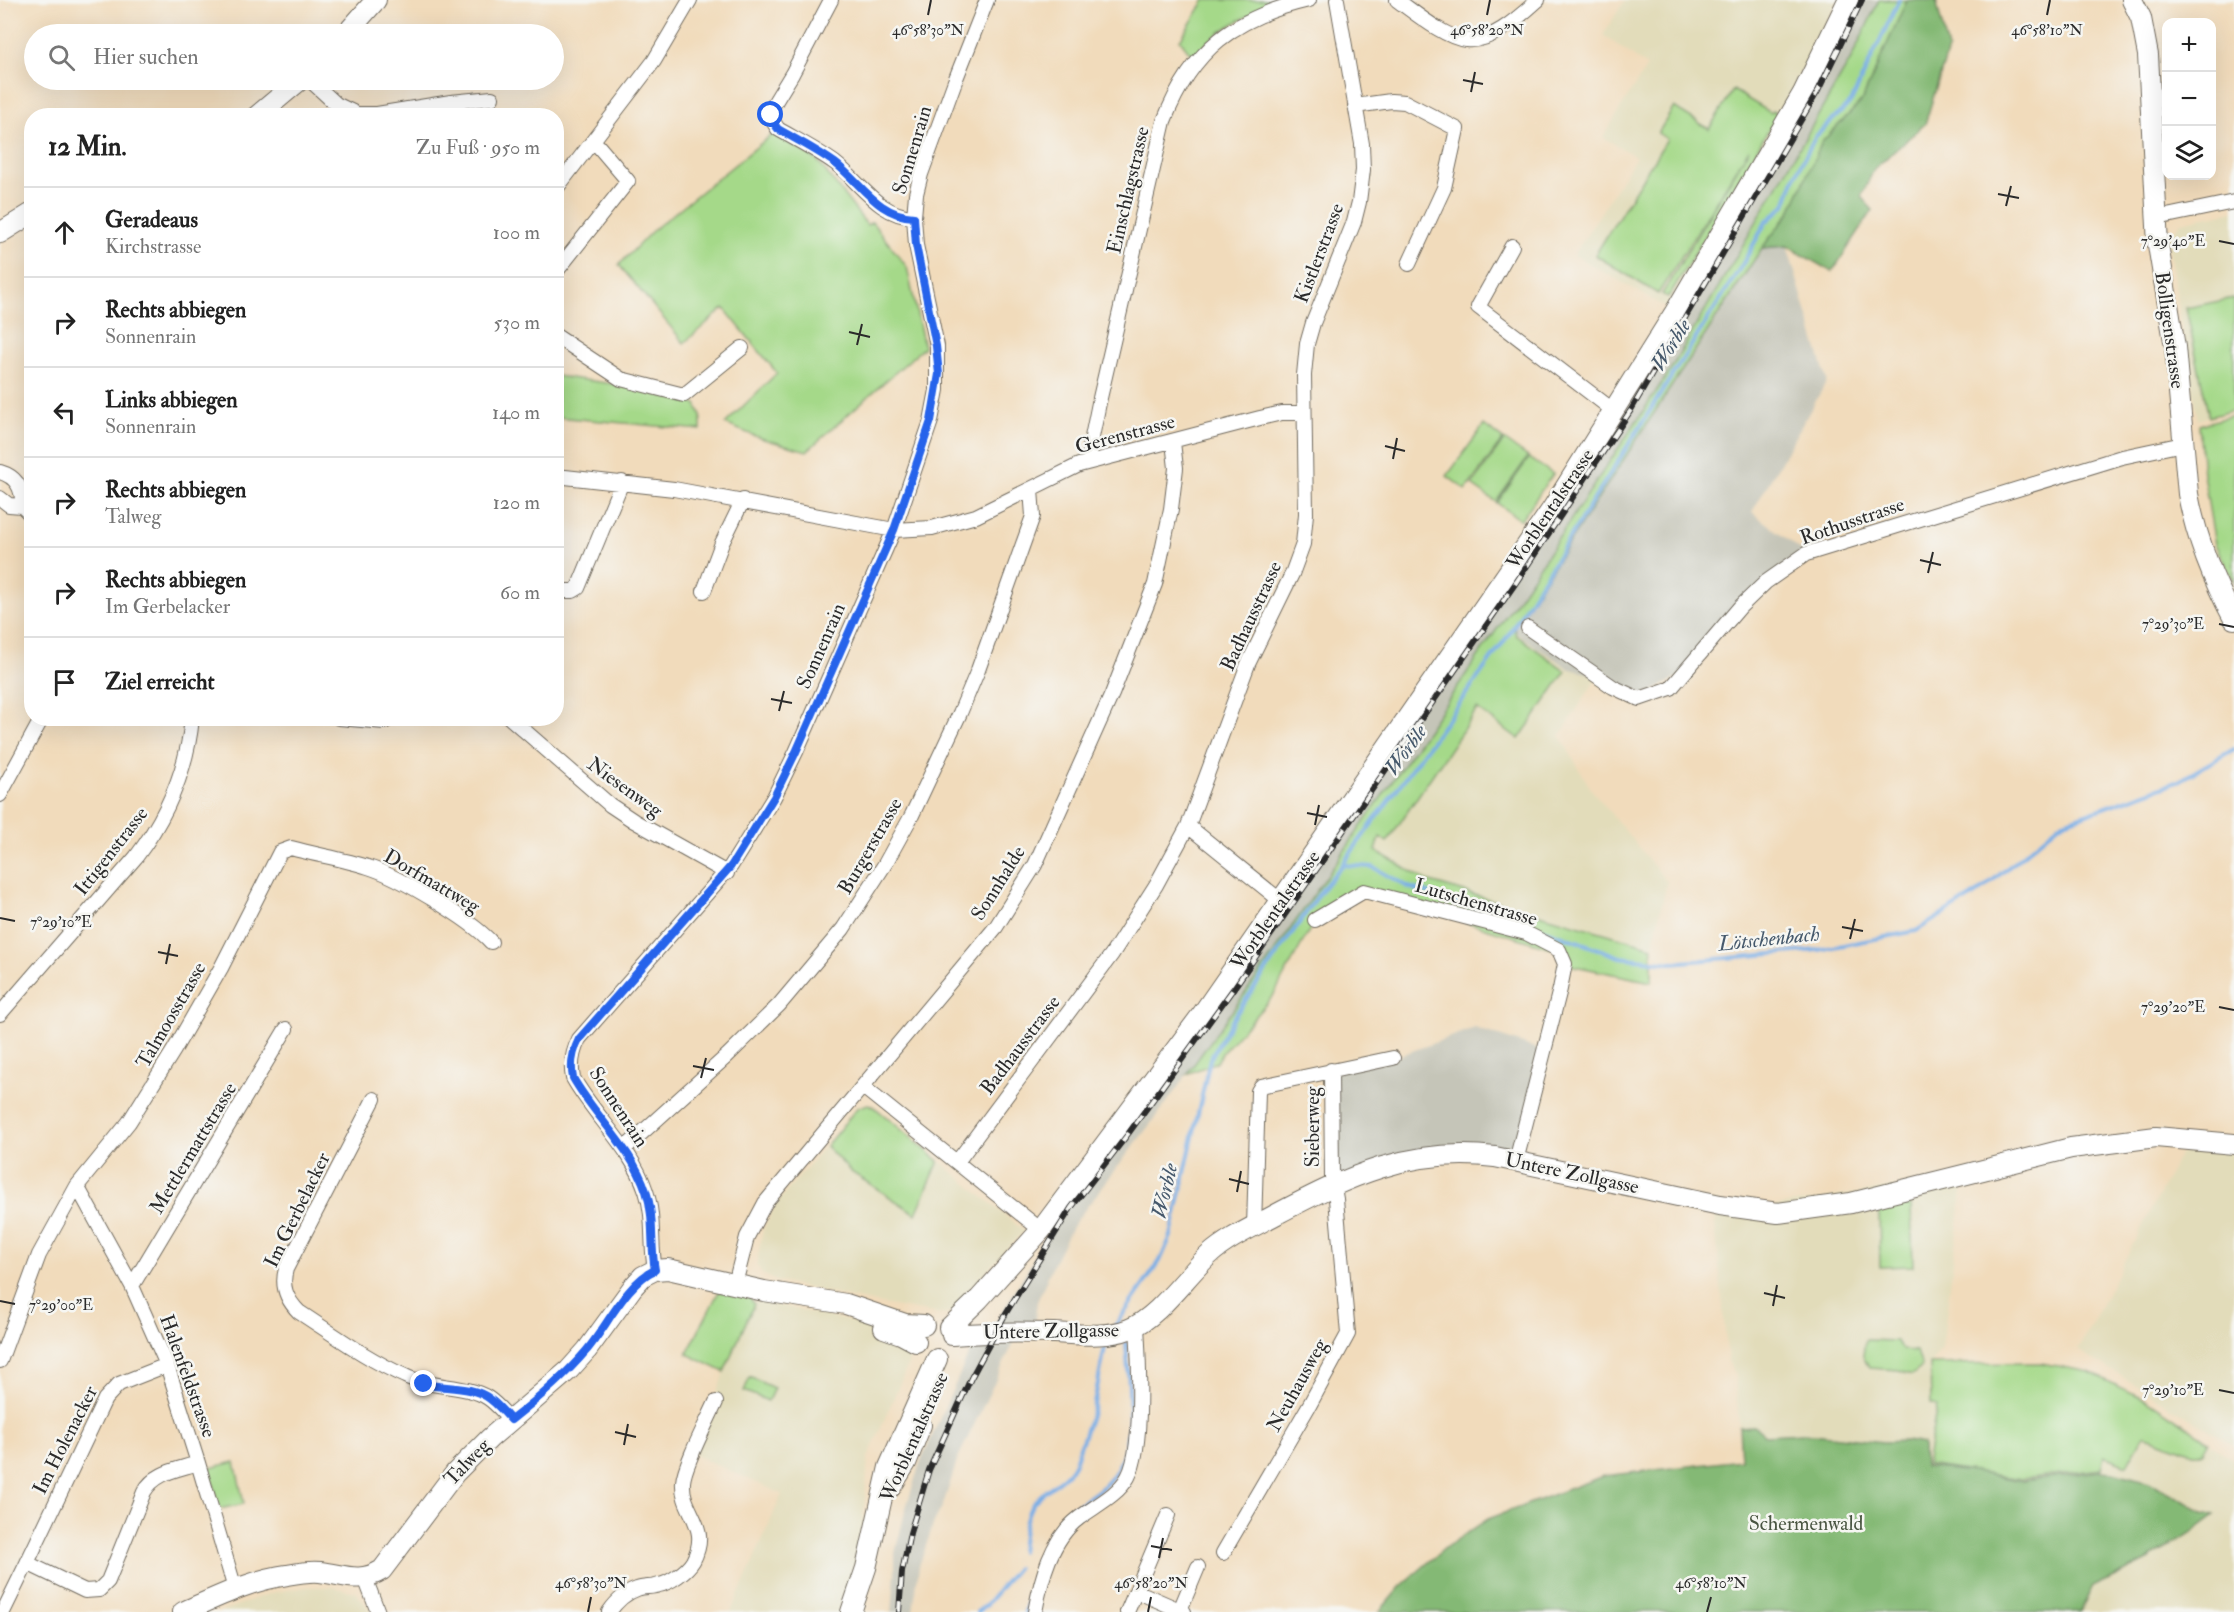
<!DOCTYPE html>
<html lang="de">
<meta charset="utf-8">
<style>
body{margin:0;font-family:"IM FELL Double Pica",serif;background:#f2f2f2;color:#222}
.controls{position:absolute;right:18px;top:18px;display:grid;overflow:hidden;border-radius:12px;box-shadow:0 6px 24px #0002}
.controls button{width:54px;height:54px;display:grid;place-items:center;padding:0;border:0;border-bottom:2px solid #e0e0e0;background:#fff;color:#222;font:30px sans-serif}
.stop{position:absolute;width:18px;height:18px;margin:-14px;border:4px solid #2563eb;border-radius:50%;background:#fff}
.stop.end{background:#2563eb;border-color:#fff;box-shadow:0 2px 6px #0008}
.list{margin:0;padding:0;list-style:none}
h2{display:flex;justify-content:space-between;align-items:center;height:78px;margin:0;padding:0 24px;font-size:26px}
h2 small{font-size:20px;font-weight:400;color:#767676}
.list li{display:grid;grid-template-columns:39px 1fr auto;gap:18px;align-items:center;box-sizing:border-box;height:90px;padding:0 24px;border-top:2px solid #e0e0e0}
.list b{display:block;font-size:22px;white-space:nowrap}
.list p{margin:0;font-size:20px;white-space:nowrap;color:#767676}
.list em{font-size:20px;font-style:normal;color:#767676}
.icon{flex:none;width:33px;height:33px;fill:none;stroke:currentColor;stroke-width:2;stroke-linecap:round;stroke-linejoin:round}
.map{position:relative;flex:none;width:2234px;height:1612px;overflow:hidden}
.search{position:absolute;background:#fff;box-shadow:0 6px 24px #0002;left:24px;top:24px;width:540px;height:66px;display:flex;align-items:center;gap:15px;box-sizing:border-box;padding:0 21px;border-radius:33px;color:#767676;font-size:22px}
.panel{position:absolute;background:#fff;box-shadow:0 6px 24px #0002;left:24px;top:108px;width:540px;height:618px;border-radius:24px}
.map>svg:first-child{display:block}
.built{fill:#e2dcba}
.industrial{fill:#c5c5b8}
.green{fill:#a5d989;stroke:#68825a;stroke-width:1.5}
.forest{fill:#84b975;stroke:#587250;stroke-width:1.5}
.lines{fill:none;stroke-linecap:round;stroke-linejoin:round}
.stream{stroke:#79aee6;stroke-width:4}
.street-casing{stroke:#70695d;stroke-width:16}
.secondary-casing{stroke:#70695d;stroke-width:22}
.street{stroke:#fff;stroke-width:14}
.secondary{stroke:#fff;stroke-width:20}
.rail-casing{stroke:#2b2b2b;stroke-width:6}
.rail{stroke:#f6f6f2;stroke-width:4;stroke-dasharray:11;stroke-linecap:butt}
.route{stroke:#2563eb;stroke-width:8}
.ticks{fill:none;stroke:#2b2b2b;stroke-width:2}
.labels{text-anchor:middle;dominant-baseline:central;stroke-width:5;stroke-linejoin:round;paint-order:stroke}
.street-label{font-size:20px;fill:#2b2b2b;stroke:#f6f6f2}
.park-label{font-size:20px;fill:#4a5642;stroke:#f6f6f2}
.water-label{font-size:21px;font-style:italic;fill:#46596c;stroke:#f6f6f2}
.ticks-label{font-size:15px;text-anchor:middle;fill:#2b2b2b;stroke:#f6f6f2;stroke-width:5;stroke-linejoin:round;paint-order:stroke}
</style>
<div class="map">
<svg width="2234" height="1612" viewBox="0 0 2234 1612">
<rect width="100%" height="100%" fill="#f6f6f2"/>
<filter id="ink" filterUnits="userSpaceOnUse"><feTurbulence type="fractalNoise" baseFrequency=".0167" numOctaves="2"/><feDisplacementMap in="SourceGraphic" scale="12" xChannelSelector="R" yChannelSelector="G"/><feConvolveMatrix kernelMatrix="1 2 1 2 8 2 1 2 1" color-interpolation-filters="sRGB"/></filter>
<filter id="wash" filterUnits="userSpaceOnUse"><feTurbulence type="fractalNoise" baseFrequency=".008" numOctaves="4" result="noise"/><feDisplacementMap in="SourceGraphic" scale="24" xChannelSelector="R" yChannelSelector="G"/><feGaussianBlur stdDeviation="1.35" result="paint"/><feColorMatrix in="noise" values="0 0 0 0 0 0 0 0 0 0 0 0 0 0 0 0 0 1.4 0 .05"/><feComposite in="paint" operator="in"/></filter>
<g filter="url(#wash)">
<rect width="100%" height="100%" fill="#f1dbbb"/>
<path class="built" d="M 1625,0 L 1838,0 L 1790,97 L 1667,308 L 1574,255 L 1636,157 L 1603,137 L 1647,66 L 1603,35 Z
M 2234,211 L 2234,410 L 2198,420 L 2168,244 L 2169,236 L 2181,222 Z
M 1517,634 L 1570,669 L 1598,676 L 1560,736 L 1591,789 L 1667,882 L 1652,947 L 1427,881 L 1376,851 L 1380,836 Z
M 865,1104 L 873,1106 L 1024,1231 L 987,1270 L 958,1307 L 950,1313 L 939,1314 L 871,1302 L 776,1281 L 762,1274 L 758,1266 L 758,1256 L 763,1230 L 776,1204 L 857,1108 Z
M 2187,1140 L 2234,1144 L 2234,1445 L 2078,1350 Z
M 1964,1176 L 1942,1348 L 1930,1364 L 2041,1363 L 2089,1372 L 2147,1400 L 2234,1460 L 2234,1612 L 2080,1612 L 2093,1587 L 2130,1570 L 2191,1533 L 2214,1515 L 2149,1482 L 2124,1475 L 2099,1471 L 2023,1481 L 1974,1472 L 1924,1467 L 1922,1444 L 1906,1441 L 1883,1442 L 1804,1433 L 1765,1435 L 1754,1426 L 1739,1427 L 1735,1375 L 1728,1361 L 1713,1203 L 1751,1210 Z
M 756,1300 L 862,1324 L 902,1342 L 909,1355 L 909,1362 L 868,1458 L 862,1533 L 856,1571 L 841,1612 L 731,1612 L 782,1494 L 690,1453 Z
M 306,1587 L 331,1587 L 356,1592 L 371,1612 L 219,1612 L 271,1593 Z"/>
<path class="industrial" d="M 1856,0 L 1879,0 L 1851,59 L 1669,372 L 1524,590 L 1269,960 L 1165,1105 L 1073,1225 L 1054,1262 L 1037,1302 L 1033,1333 L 1019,1332 L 958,1458 L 943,1505 L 934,1522 L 919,1566 L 913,1612 L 892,1612 L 895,1574 L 895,1553 L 906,1508 L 920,1463 L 975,1340 L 998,1319 L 1055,1223 L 1606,438 Z
M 1787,246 L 1827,381 L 1752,512 L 1806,554 L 1766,582 L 1685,673 L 1639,699 L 1598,676 L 1570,669 L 1517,634 L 1514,627 L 1762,248 Z
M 1475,1028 L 1544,1051 L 1516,1161 L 1464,1154 L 1333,1184 L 1331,1070 L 1393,1058 Z"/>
<path class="green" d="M 1205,0 L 1285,0 C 1250,15 1221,25 1195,55 L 1190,53 L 1180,40 Z
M 1879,0 L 1907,0 L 1861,102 L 1822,142 L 1790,212 L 1762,248 L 1514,627 L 1516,635 L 1566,671 L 1519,739 L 1477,709 L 1387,842 L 1380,837 L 1376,851 L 1427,881 L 1652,947 L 1652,982 L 1565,964 L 1558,950 L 1364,891 L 1315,920 L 1273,996 L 1223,1052 L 1217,1062 L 1187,1074 L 1269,960 L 1524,590 L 1669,372 L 1851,59 Z
M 1733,90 L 1771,113 L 1772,111 L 1778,114 L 1668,298 L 1662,294 L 1749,149 L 1658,294 L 1595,255 L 1667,139 L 1658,133 L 1674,107 L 1709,129 Z
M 774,133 L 817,160 L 867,225 L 872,222 L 907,267 L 924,347 L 807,451 L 760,438 L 725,424 L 777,373 L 724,308 L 684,343 L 619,265 L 652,231 Z
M 2234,298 L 2234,410 L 2209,417 L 2186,308 Z
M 556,376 L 614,384 L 696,404 L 701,415 L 701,430 L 557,417 Z
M 2234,415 L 2234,583 L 2215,544 L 2203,474 L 2199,425 Z
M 1484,425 L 1503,439 L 1466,490 L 1447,476 Z
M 1504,440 L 1528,457 L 1496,502 L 1472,485 Z
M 1529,458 L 1553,474 L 1521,520 L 1497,503 Z
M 868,1104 L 873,1106 L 939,1161 L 916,1214 L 851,1172 L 826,1146 L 857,1108 Z
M 1911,1205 L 1913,1266 L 1880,1267 L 1879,1206 Z
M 719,1291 L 750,1298 L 754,1304 L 724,1372 L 687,1354 Z
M 1865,1340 L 1897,1341 L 1902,1350 L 1917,1351 L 1922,1367 L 1912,1375 L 1899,1370 L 1869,1368 L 1863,1356 Z
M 2041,1363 L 2089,1372 L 2147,1400 L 2209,1441 L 2202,1453 L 2193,1453 L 2144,1435 L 2127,1465 L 2104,1456 L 2101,1469 L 2022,1479 L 1926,1465 L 1937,1406 L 1931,1404 L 1930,1364 Z
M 750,1377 L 774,1388 L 768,1401 L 744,1391 Z
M 235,1462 L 244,1504 L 219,1509 L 210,1468 Z"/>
<path class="forest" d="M 1907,0 L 1936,0 L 1948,50 L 1925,124 L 1874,169 L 1861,197 L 1873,210 L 1832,272 L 1787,246 L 1762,248 L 1790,212 L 1822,142 L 1861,102 Z
M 1754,1426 L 1765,1435 L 1804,1433 L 1883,1442 L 1906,1441 L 1923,1444 L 1924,1467 L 1974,1472 L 2023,1481 L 2099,1471 L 2113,1472 L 2149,1482 L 2204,1512 L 2215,1515 L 2191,1533 L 2150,1559 L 2093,1587 L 2080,1612 L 1379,1612 L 1401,1586 L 1446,1547 L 1488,1519 L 1603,1476 L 1741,1460 L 1739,1427 Z"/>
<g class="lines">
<path class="stream" d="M 1342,865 L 1373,867 L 1408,887 L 1557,934 L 1620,957 L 1671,963 L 1818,950 L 1916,931 L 1979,892 L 2061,823 L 2179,781 L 2234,749
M 1115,1326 L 1160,1261 L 1171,1236 L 1210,1059 L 1236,1014 L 1324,887 L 1342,865 L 1505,640 L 1742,265 L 1766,222 L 1785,205 L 1796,174 L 1815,137 L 1851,102 L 1899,0
M 1021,1551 C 1023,1536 1024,1519 1032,1505 C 1043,1488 1067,1481 1075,1462 L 1093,1409 L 1105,1347 L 1108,1340
M 1043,1554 C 1049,1541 1054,1527 1063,1517 C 1075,1505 1091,1497 1104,1486 C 1139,1454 1129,1386 1126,1343
M 977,1612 L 987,1604 L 1017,1568
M 1025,1612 L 1035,1576"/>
</g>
</g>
<g filter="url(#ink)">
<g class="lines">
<defs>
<path id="street" d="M 831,0 L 792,74 L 772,107 L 771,118 L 778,129 C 797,140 817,150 835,163 C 861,183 879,216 914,217
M 1397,0 C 1414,12 1445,38 1466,40 C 1492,43 1520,16 1538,0
M 310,80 L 336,104 L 357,114 L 377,114 L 451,102 L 492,98
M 1355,106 L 1391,101 L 1405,102 L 1457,129 L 1444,188 L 1409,264
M 556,189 L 654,61 L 690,0
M 2157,218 L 2234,202
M 1512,246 L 1478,307 L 1614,411
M 556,272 L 628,181 L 594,141
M 556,336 L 621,379 L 684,395 L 742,348
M 1090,462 L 1090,447 L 1100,398 L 1164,121 C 1192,49 1235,17 1309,0
M 0,472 C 17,477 23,489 22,506
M 556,476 L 674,489 L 894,530 L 932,528 L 976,516 L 1079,465 L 1260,418 L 1282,413 L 1304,413
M 0,498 L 9,505 L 22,506 L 32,516
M 556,591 L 573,591 L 578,588 L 622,482
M 704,591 L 722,543 L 743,500
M 1528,628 L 1613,687 L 1639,699 L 1671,688 L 1740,607 L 1766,582 L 1806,554 L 2122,457 L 2183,444
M 339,718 L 384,722 L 390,718
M 510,718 L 610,805 L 634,821 L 727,873
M 0,795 L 42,718
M 1281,901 L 1188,826 L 1248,664 L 1292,574 L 1303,544 L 1306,514 L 1304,375 L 1307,344 L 1313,323 L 1354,222 L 1359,202 L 1363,170 L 1362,144 L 1337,0
M 1315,920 L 1364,891 L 1526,933 L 1559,950 L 1565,964 L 1560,989 L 1516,1161
M 0,1014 L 136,857 C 167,816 187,771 192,718
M 863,1087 L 1041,1230
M 374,1099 L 286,1269 C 281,1286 286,1299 299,1312 C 333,1334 368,1360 405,1376 C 431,1389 467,1384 488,1398 C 497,1404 504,1413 511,1420
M 624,1149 L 727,1056 L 779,1005 L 843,929 L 885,864 L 912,815 L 960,713 L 978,670 L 1033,516 L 1031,490
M 957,1162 L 1112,954 L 1156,885 L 1188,826
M 77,1186 L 132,1286 L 167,1365 L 198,1463 L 235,1589
M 1254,1227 L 1258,1091 L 1261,1086 L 1393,1058
M 655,1270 C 650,1244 655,1217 646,1191 C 632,1148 595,1117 573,1078 C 570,1064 573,1051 579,1039 L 731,866 L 774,797 L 796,752 L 894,530 L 931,421 L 937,390 L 937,346 L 916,245 L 914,217 L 916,194 L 921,174 L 955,81 L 987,0
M 735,1284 L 747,1237 L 765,1203 L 996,927 L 1035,865 L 1112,694 L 1155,584 L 1171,509 L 1176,468 L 1173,442
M 132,1286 L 286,1029
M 0,1361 L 39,1255 L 77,1186 L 129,1122 L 174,1050 L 221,968 L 280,852 L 291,848 C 316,855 343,859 368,867 C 398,876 470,919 491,942
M 167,1365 L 119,1384 L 105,1399 L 27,1563 L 85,1591 L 99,1590 L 108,1581 L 144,1492 C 155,1472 177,1470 198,1463
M 1223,1553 L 1310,1404 L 1348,1334 L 1336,1199 L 1332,1177 L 1331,1070
M 365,1578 L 378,1612
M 1136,1591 L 1168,1515
M 1180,1610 L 1198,1567
M 3,1612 L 27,1563
M 609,1612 C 616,1602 625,1593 637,1589 C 644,1586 652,1588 659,1585 C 670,1583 687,1571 693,1561 C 712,1525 681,1513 683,1482 C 684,1465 708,1420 716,1402
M 1035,1612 C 1041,1579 1051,1539 1079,1518 C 1095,1506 1118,1495 1128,1477 C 1144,1448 1139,1360 1137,1326
M 1127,1612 L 1136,1591 L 1184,1612"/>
<path id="secondary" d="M 2132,0 L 2141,18 L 2148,55 L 2158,245 L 2175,347 L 2188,494 C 2196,537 2213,580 2234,619
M 346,34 L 376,0
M 257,116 L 300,80
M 0,233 L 32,213
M 884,1328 L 901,1334 L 916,1342
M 949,1328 L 979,1299 L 1041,1230 L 1203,1013 L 1552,509 L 1675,312 L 1750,184 L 1803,93 L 1848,0
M 952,1335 C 986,1332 1019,1332 1053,1333 C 1077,1334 1106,1338 1129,1329 C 1158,1318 1186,1276 1209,1255 C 1228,1238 1253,1227 1275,1215 C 1349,1176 1409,1147 1495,1157 L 1720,1205 L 1778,1213 L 1851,1203 L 2071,1148 L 2156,1137 L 2234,1144
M 891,1487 L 906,1463 L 921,1425
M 183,1612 C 217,1597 251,1580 287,1575 C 298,1573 309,1571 320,1572 C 345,1575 359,1584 382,1570 L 455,1473 L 490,1438 L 569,1370 L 587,1350 L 633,1287 L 643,1276 L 655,1270 L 668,1269 L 764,1291 L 846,1304 L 905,1324 L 924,1325
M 851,1612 L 866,1568 L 889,1467 L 937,1359"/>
</defs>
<use href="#street" class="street-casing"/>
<use href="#secondary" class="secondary-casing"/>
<use href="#street" class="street"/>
<use href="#secondary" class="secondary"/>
<defs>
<path id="rail" d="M 899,1612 L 902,1572 L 910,1533 L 929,1470 L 971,1378 L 1006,1313 L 1071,1208 L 1128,1134 L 1236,985 L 1515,584 L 1631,410 L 1818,91 L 1862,0"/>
</defs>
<use href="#rail" class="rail-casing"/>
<use href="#rail" class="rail"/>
</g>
</g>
<g class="lines" filter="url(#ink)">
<path class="route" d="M 424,1384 C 445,1389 472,1385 490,1399 C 498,1405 505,1413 511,1420 C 538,1399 564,1377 586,1351 C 606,1328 627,1282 655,1270 C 650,1244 655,1217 646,1191 C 632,1148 595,1117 573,1078 C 570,1064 573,1051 579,1039 L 731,866 L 774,797 L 796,752 L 894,530 L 931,421 L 939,374 L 936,346 L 916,245 L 914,217 C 878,216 861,183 835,163 C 817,150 797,140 778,129 L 773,122 L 771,115"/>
</g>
<path class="ticks" d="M 928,15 L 931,0M 1487,15 L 1490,0M 2047,15 L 2050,0M 1463,80 L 1483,84M 1471,92 L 1475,72M 1998,194 L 2019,198M 2006,206 L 2011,186M 2219,241 L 2234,244M 849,332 L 870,337M 857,345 L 862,324M 1385,446 L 1405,451M 1393,459 L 1397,438M 1920,560 L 1941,565M 1928,573 L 1933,552M 2219,624 L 2234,627M 771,699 L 792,703M 779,711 L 784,691M 1307,813 L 1327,817M 1315,825 L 1319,805M 0,918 L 15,921M 1842,927 L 1863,931M 1850,939 L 1855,919M 158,952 L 178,956M 166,964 L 170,944M 2219,1007 L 2234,1010M 693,1066 L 714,1070M 701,1078 L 706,1058M 1229,1179 L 1249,1184M 1237,1192 L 1241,1171M 1764,1293 L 1785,1298M 0,1301 L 15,1304M 1773,1306 L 1777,1285M 2219,1390 L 2234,1393M 615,1432 L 636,1437M 624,1445 L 628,1424M 1151,1546 L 1172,1550M 1159,1558 L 1163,1538M 588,1612 L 591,1597M 1148,1612 L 1151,1597M 1707,1612 L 1711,1597"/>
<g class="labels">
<g class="street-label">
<text transform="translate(912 150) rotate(-73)">Sonnenrain</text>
<text transform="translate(1128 190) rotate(-77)">Einschlagstrasse</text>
<text transform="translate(1319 253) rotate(-69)">Kistlerstrasse</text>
<text transform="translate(2170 330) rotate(82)">Bolligenstrasse</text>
<text transform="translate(1125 434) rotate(-15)">Gerenstrasse</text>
<text transform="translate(1550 509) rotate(-56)">Worblentalstrasse</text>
<text transform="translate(1852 521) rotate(-19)">Rothusstrasse</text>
<text transform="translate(1251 616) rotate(-65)">Badhausstrasse</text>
<text transform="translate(821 646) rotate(-66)">Sonnenrain</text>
<text transform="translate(625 787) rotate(36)">Niesenweg</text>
<text transform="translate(870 846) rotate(-60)">Burgerstrasse</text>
<text transform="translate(111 851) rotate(-52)">Ittigenstrasse</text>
<text transform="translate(432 881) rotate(30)">Dorfmattweg</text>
<text transform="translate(998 883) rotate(-58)">Sonnhalde</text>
<text transform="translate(1476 902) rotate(16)">Lutschenstrasse</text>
<text transform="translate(1275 910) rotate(-55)">Worblentalstrasse</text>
<text transform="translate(171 1015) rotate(-60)">Talmoosstrasse</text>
<text transform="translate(1020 1045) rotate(-53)">Badhausstrasse</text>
<text transform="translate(619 1107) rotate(57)">Sonnenrain</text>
<text transform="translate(1312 1127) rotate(-90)">Sieberweg</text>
<text transform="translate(193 1148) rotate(-59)">Mettlermattstrasse</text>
<text transform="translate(1572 1173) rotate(12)">Untere Zollgasse</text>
<text transform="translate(297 1210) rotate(-64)">Im Gerbelacker</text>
<text transform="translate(1051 1331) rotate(-1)">Untere Zollgasse</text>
<text transform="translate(188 1376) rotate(70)">Halenfeldstrasse</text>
<text transform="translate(1297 1385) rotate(-61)">Neuhausweg</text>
<text transform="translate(914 1437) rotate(-66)">Worblentalstrasse</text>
<text transform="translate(65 1440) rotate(-63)">Im Holenacker</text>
<text transform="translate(467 1462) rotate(-46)">Talweg</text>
</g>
<g class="park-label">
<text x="1806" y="1523">Schermenwald</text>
</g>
<g class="water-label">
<text transform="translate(1671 345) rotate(-58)">Worble</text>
<text transform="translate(1406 750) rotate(-54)">Worble</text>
<text transform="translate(1769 939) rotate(-6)">Lötschenbach</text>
<text transform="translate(1165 1191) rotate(-77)">Worble</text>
</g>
</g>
<g class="ticks-label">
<text x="928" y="35">46°58'30"N</text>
<text x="1487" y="35">46°58'20"N</text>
<text x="2047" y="35">46°58'10"N</text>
<text x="2173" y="246">7°29'40"E</text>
<text x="2173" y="629">7°29'30"E</text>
<text x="61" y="927">7°29'10"E</text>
<text x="2173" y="1012">7°29'20"E</text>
<text x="61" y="1310">7°29'00"E</text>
<text x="2173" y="1395">7°29'10"E</text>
<text x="591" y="1588">46°58'30"N</text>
<text x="1151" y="1588">46°58'20"N</text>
<text x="1711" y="1588">46°58'10"N</text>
</g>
</svg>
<div class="controls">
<button>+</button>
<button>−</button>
<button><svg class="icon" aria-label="layers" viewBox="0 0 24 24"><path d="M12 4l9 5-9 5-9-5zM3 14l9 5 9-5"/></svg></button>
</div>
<div class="stop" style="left:771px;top:115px"></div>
<div class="stop end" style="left:424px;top:1384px"></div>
<div class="search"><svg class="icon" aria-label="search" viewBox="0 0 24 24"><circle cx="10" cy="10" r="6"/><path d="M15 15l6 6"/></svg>Hier suchen</div>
<section class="panel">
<h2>12 Min.<small>Zu Fuß · 950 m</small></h2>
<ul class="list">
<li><svg class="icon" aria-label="ahead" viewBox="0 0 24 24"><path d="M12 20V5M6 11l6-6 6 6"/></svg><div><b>Geradeaus</b><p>Kirchstrasse</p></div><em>100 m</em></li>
<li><svg class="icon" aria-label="right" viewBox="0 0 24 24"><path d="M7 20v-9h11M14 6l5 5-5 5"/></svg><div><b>Rechts abbiegen</b><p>Sonnenrain</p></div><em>530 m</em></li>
<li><svg class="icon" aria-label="left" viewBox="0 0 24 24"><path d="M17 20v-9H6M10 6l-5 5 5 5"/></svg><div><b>Links abbiegen</b><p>Sonnenrain</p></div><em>140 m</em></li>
<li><svg class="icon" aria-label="right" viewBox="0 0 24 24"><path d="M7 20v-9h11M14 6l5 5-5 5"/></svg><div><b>Rechts abbiegen</b><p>Talweg</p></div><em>120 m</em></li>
<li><svg class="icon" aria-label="right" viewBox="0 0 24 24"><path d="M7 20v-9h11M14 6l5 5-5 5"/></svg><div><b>Rechts abbiegen</b><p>Im Gerbelacker</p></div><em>60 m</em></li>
<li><svg class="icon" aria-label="arrive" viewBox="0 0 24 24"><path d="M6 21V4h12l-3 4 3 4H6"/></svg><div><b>Ziel erreicht</b></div></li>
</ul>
</section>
</div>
